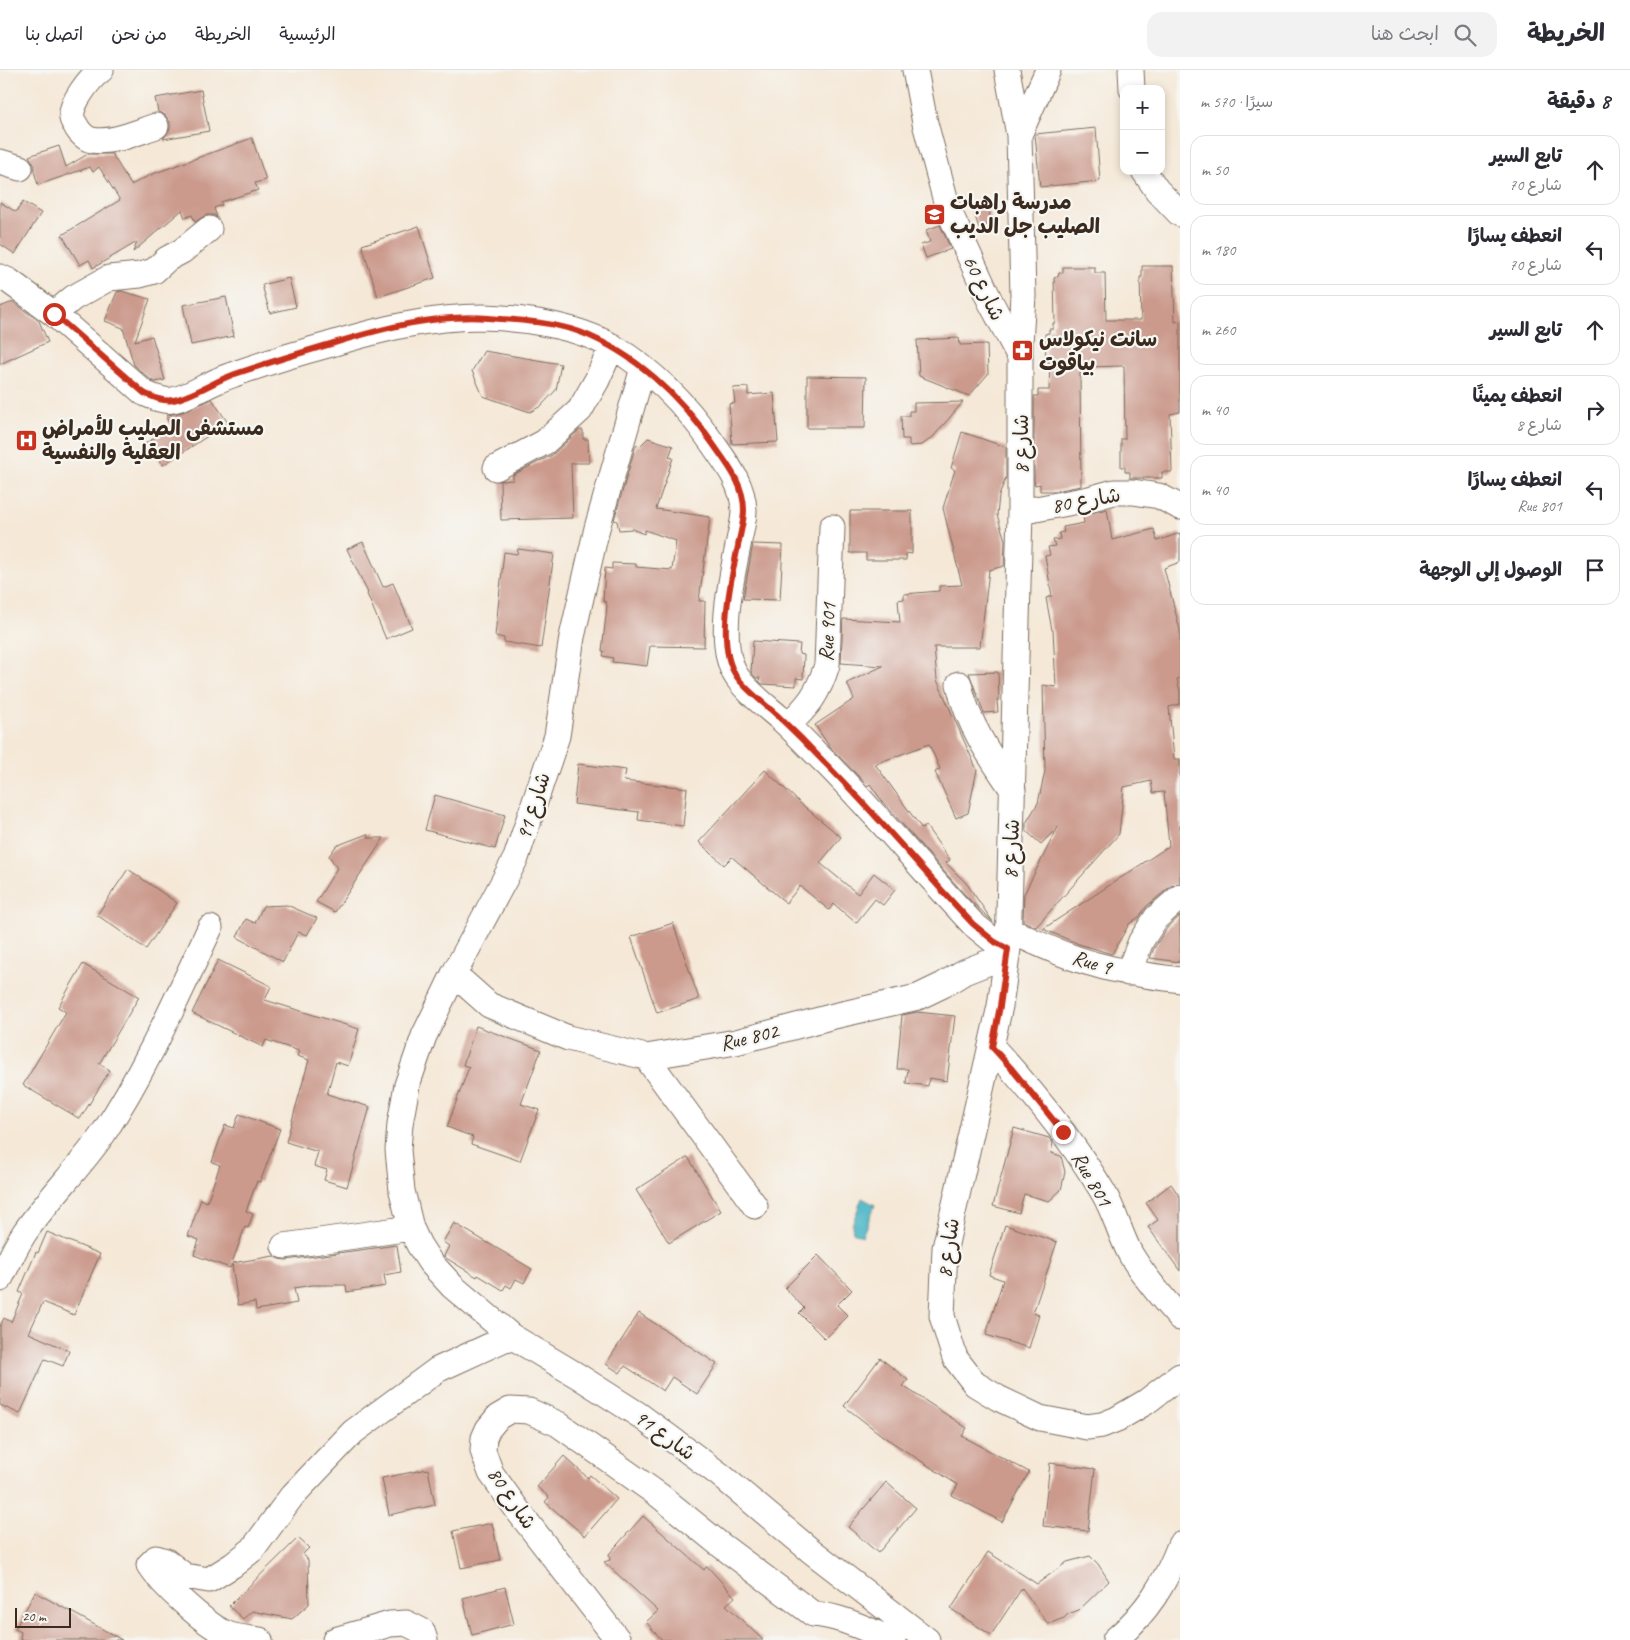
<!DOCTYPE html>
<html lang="ar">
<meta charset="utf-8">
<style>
body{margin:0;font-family:Caveat,"Playpen Sans Arabic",sans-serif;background:#f2f2f3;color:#2b2b33;direction:rtl}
.controls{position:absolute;right:15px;top:15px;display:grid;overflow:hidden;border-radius:10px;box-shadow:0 2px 8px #0003}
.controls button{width:45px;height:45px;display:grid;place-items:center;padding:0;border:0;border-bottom:1px solid #e1e1e2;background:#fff;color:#2b2b33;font:25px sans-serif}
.scale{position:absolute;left:15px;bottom:12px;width:56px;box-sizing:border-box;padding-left:5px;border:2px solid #3b2a1e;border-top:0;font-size:14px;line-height:18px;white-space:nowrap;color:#3b2a1e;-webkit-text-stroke:4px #f6f6f2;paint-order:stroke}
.stop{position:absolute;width:15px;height:15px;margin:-11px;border:4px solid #c8321e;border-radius:50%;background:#fff}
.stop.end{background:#c8321e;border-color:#fff;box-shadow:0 1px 5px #0008}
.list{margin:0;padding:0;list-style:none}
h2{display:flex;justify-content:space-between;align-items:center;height:65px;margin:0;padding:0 20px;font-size:21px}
h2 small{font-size:16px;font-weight:400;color:#7c7c81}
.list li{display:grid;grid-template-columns:32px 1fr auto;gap:15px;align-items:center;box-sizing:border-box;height:70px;margin:0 10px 10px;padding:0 10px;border:1px solid #e1e1e2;border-radius:15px}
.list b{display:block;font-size:19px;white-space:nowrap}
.list p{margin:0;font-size:16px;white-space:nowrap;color:#7c7c81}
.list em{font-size:16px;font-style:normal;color:#7c7c81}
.icon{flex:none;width:28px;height:28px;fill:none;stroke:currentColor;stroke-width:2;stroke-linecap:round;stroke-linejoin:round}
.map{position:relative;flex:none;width:1180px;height:1570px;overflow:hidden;direction:ltr}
header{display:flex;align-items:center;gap:30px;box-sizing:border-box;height:70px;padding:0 25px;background:#fff;border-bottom:1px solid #e1e1e2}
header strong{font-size:24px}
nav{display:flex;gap:28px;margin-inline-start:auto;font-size:18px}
.search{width:350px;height:45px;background:#f2f2f3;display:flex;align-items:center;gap:12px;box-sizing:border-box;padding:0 18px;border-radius:15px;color:#7c7c81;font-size:19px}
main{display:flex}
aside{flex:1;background:#fff}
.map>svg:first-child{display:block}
.water{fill:#4bb6c7;stroke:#437072}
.building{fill:#cb9a8c}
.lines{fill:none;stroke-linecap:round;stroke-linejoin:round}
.minor-casing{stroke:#7c6c5f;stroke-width:27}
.minor{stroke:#fff;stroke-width:25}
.route{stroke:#c8321e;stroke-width:6}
.labels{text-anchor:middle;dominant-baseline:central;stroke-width:4.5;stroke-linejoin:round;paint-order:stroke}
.poi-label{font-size:21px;font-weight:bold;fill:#3b2a1e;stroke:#f6f6f2;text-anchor:start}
.street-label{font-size:21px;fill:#3b2a1e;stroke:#f6f6f2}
</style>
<header>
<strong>الخريطة</strong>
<div class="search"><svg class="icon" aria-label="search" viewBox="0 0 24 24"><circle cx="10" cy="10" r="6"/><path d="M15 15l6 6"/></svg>ابحث هنا</div>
<nav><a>الرئيسية</a><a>الخريطة</a><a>من نحن</a><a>اتصل بنا</a></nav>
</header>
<main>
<aside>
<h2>8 دقيقة<small>سيرًا · 570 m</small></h2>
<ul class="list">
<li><svg class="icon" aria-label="ahead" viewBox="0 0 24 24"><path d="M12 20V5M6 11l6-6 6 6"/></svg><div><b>تابع السير</b><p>شارع 70</p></div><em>50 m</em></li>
<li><svg class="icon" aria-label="left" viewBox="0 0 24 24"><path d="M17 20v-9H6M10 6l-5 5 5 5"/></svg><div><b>انعطف يسارًا</b><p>شارع 70</p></div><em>180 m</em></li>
<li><svg class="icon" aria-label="ahead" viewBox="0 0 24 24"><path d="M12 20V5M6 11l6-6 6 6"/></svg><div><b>تابع السير</b></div><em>260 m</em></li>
<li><svg class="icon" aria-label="right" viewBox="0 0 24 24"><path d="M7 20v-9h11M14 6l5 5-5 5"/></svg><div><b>انعطف يمينًا</b><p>شارع 8</p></div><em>40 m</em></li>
<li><svg class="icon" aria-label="left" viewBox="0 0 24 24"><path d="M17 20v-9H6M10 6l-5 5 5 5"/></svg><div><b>انعطف يسارًا</b><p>Rue 801</p></div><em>40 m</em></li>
<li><svg class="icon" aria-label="arrive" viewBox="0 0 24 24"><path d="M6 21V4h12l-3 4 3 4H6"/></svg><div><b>الوصول إلى الوجهة</b></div></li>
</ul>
</aside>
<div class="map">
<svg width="1180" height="1570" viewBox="0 0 1180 1570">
<rect width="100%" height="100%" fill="#f6f6f2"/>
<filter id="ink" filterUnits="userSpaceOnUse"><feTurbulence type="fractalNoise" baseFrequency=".02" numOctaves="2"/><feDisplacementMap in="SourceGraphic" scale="10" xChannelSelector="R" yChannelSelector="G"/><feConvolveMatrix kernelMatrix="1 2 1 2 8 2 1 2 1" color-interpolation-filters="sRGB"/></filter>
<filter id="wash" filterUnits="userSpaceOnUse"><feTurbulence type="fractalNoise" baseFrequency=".0096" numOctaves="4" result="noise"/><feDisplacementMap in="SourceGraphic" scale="20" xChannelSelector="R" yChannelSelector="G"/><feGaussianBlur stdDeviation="1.12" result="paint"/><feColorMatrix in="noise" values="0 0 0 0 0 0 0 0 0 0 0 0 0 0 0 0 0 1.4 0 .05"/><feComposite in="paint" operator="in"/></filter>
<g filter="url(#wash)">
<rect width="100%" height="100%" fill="#f5e8d7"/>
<path class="water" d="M 862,1128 L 875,1135 L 862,1166 L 853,1162 L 852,1155 Z"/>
<g id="blocks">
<path class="building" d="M 201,20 L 209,61 L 163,69 L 170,59 L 170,52 L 165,45 L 158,42 L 155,28 Z
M 1096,58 L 1100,111 L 1040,117 L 1035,64 Z
M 252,68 L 266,110 L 255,113 L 258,120 L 221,132 L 222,135 L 214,138 L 217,148 L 214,145 L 206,145 L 195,152 L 192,145 L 185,148 L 182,140 L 133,182 L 137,172 L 93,198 L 89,190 L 80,195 L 62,165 L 120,130 L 99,97 L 93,102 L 90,97 L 38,115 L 34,101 L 34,94 L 29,86 L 59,76 L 66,97 L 88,84 L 112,84 L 131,115 L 150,105 Z
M 0,132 L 16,142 L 23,132 L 41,143 L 15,184 L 0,174 Z
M 987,135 L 992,153 L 979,158 L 973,140 Z
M 940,155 L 951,179 L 926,188 L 921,175 L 930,172 L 926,160 Z
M 419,156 L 435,208 L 378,227 L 362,175 Z
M 1142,196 L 1173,196 L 1175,252 L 1180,251 L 1180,342 L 1170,344 L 1172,402 L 1162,402 L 1162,408 L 1130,408 L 1130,402 L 1125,402 L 1125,397 L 1121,397 L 1121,369 L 1125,369 L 1124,296 L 1087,297 L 1087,303 L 1080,303 L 1081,416 L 1055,421 L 1040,421 L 1040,414 L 1035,415 L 1034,410 L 1034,326 L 1038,326 L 1038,320 L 1049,320 L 1050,292 L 1046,292 L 1045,264 L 1049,263 L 1049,259 L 1053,259 L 1053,253 L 1055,253 L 1054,208 L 1058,207 L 1059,203 L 1063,203 L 1063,197 L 1095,197 L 1095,203 L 1105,203 L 1106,250 L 1141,250 L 1140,207 L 1142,207 Z
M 289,208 L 296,237 L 270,243 L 262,215 Z
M 121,221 L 150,229 L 135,271 L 152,266 L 165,310 L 155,312 L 152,311 L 134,295 L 123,258 L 105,251 L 117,222 Z
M 226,227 L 234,266 L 191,275 L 183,235 Z
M 13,232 L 39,251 L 48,272 L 0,294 L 0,237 Z
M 959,268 L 960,275 L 987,274 L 988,304 L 969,326 L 919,306 L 917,270 Z
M 484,281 L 561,294 L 556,320 L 541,336 L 530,342 L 483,326 L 472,301 Z
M 807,306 L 866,307 L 865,358 L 807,358 Z
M 748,317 L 748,325 L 774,323 L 778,372 L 732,374 L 729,334 L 735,333 L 733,318 Z
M 212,329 L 228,353 L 163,395 L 155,384 L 150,387 L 143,375 L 172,357 L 167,350 L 167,345 L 183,342 Z
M 963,332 L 933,367 L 922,375 L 909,376 L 909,369 L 902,369 L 901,346 L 909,346 L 909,341 L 914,341 L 914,333 Z
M 579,360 L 583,360 L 583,369 L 588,369 L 589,393 L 571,393 L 573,448 L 501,450 L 500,411 L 513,410 L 513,405 L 552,385 Z
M 962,362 L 1006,377 L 1006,407 L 999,426 L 997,445 L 1005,470 L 1004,496 L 989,500 L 980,577 L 934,577 L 937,610 L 977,700 L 968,743 L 956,748 L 935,702 L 940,699 L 929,674 L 875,694 L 922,759 L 926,756 L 950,790 L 946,793 L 967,814 L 993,852 L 965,825 L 882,731 L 870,714 L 868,716 L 829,676 L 815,655 L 854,629 L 847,613 L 883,596 L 841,593 L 843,549 L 900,552 L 898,530 L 904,529 L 904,524 L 939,521 L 939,516 L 962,515 L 943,438 L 955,400 L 951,398 Z
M 648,368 L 673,376 L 669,387 L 673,388 L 656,439 L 710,447 L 699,531 L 705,531 L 704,577 L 650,576 L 647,596 L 612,592 L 613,588 L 603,586 L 604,581 L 602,581 L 607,536 L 606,532 L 603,531 L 605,498 L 612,499 L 612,493 L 636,494 L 636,497 L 672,500 L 676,471 L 645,460 L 644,464 L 632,459 L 619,460 L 617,451 L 614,450 L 635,378 L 637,375 L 640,376 Z
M 1107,439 L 1112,470 L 1154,459 L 1157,471 L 1180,463 L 1180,492 L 1164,498 L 1180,560 L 1180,608 L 1177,609 L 1180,621 L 1180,634 L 1169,637 L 1174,689 L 1180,689 L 1180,813 L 1171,816 L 1146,837 L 1139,847 L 1129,854 L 1112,884 L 1079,874 L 1043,859 L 1169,776 L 1164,722 L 1153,723 L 1151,711 L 1124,717 L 1119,764 L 1036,857 L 1023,851 L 1024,824 L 1058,757 L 1041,774 L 1026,761 L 1026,753 L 1038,733 L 1045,701 L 1043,615 L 1056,617 L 1053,560 L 1052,560 L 1046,528 L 1052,526 L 1045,486 L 1050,485 L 1048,477 L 1055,476 L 1053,470 L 1060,469 L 1059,463 L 1064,462 L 1063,457 L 1084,453 L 1083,445 Z
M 850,441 L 912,441 L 912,484 L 906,483 L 906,490 L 866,490 L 866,483 L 850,483 Z
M 363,472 L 383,517 L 393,513 L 412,558 L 386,569 L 367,524 L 368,523 L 347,479 Z
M 753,474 L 783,475 L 780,530 L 743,529 Z
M 518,479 L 554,484 L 541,578 L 504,572 L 504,568 L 495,566 L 504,482 L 517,484 Z
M 753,571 L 800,574 L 799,584 L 804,585 L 803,609 L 796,608 L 796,616 L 762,614 L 759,611 L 760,608 L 756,608 L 751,602 Z
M 998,602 L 999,630 L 997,630 L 998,642 L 984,643 L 969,603 Z
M 578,694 L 626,700 L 624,711 L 687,718 L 683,756 L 638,750 L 639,742 L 574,734 Z
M 765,700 L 800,733 L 841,767 L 820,793 L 858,824 L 874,803 L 895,820 L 883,835 L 875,829 L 856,853 L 834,834 L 829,840 L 800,816 L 786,833 L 732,787 L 724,795 L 699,772 Z
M 435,725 L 505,745 L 495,779 L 425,760 Z
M 367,764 L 369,768 L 384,768 L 335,842 L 316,832 L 337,798 L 329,786 L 336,776 Z
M 128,799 L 177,833 L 146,879 L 97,845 Z
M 287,835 L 317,848 L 307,865 L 298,862 L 283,892 L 237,867 L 246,849 L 255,853 L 263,836 Z
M 1180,846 L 1180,892 L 1150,888 L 1154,878 L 1167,858 Z
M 673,853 L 699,929 L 657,943 L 631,867 Z
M 218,890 L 271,916 L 265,930 L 359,959 L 348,996 L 336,992 L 327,1024 L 370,1037 L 347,1117 L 324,1110 L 327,1100 L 314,1096 L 318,1082 L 286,1072 L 309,990 L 297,986 L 299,981 L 266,970 L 263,977 L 192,943 Z
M 83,894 L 139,927 L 99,994 L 110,1000 L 80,1049 L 23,1015 L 66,942 L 58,937 Z
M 917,942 L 955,946 L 947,1011 L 929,1008 L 928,1016 L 906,1013 L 908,999 L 897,999 L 902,945 Z
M 476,956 L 541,980 L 521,1034 L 539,1040 L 520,1091 L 471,1074 L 473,1067 L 447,1057 L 469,997 L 463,995 Z
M 239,1044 L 280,1059 L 260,1112 L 257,1111 L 246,1141 L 253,1144 L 248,1158 L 245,1157 L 232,1193 L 274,1186 L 279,1189 L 286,1190 L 397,1175 L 401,1202 L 384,1205 L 386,1216 L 347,1222 L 346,1215 L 312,1215 L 294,1218 L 297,1233 L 256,1240 L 255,1232 L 238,1235 L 232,1194 L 230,1198 L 194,1185 L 199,1170 L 188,1166 L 201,1129 L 207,1132 L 220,1095 L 212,1092 L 225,1055 L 234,1058 Z
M 1014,1058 L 1049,1068 L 1053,1073 L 1051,1083 L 1061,1086 L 1065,1102 L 1061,1120 L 1049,1131 L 1024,1124 L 1019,1143 L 993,1136 Z
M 688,1087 L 721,1141 L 669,1173 L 636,1120 Z
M 1171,1114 L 1180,1127 L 1180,1201 L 1148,1157 L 1158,1150 L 1146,1133 Z
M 454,1153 L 532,1199 L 524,1213 L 516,1209 L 511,1218 L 506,1215 L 503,1220 L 478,1205 L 477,1207 L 446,1188 L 444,1186 L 449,1176 L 443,1172 Z
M 1005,1155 L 1057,1172 L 1033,1243 L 1039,1245 L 1029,1278 L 986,1265 L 1003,1210 L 989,1205 Z
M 47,1162 L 100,1184 L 74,1245 L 43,1232 L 29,1263 L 69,1281 L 63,1296 L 45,1289 L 20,1344 L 0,1335 L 0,1256 L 4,1248 L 11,1252 L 23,1224 L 19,1222 L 36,1182 L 38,1183 Z
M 818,1185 L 852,1220 L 837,1235 L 848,1246 L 825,1269 L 799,1243 L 804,1238 L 785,1218 Z
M 639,1243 L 717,1294 L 697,1324 L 672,1307 L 663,1321 L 625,1296 L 620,1303 L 606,1294 Z
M 880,1288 L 908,1310 L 903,1316 L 967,1358 L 962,1366 L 1029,1402 L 1002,1452 L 952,1425 L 958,1415 L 884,1367 L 844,1336 Z
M 564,1386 L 588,1408 L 590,1405 L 617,1429 L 585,1466 L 545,1432 L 549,1427 L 537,1417 Z
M 1050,1393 L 1095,1399 L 1088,1461 L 1043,1456 Z
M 428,1399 L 435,1435 L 389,1445 L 382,1408 Z
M 886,1412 L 916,1438 L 878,1483 L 848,1457 Z
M 643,1446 L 704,1500 L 707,1496 L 735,1527 L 726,1535 L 763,1570 L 662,1570 L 646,1552 L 658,1541 L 604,1492 L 610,1490 L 609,1484 Z
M 492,1453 L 500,1490 L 461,1498 L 453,1461 Z
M 298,1468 L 309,1478 L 303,1484 L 308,1490 L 309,1534 L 292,1549 L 252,1541 L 243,1549 L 229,1536 Z
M 988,1482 L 1037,1514 L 1067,1492 L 1090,1486 L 1098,1494 L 1109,1511 L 1079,1540 L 1068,1544 L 1064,1548 L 1048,1554 L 1022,1518 L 991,1565 L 951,1539 Z
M 505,1517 L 514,1554 L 472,1565 L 463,1528 Z
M 35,1522 L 122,1570 L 20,1570 L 21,1562 L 15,1559 Z"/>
</g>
</g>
<g filter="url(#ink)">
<use href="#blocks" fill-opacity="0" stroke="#7c6c5f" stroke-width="1"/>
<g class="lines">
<defs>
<path id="minor" d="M 101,0 C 91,7 69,34 72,48 C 72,51 76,55 77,58 C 80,63 86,69 92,70 C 112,74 137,62 156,56
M 915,0 L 925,53 L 948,139 L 990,231 L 1020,287
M 1007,0 L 1019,65 L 1023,226 L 1020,273 L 1020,442 L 1008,879 L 1000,936 L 945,1178 L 942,1246 L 955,1288 L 975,1314 L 998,1328 L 1040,1348 L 1087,1357 L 1102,1355 L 1117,1349 L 1146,1332 L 1180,1306
M 1131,0 L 1132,19
M 1019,65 L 1048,0
M 0,92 L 20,98
M 1144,101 L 1157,120 L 1180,144
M 0,207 L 9,211 L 54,244 L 144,323 C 153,327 163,332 173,330 C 188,327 203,317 217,311 C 225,307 233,305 240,302 C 269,292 298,283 328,275 C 381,259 428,247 483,247 C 524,248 578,256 613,277 C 653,301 687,336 713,374 C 727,394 743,414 744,440 C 744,452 740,464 738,476 C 731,510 716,577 737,607 C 747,622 767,637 781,649 C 798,664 813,681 829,696 C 879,747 924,802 973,854 L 995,872 L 1008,879
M 54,244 L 73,228 L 109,208 L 140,205 L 154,201 L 167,189 L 182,181 L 209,159
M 643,298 L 597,458 L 572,567 L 557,666 L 516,788 L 454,904 L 424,966 L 407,1015 L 400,1054 L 398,1080 L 402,1121 L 411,1158 L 419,1175 L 430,1192 L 453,1217 L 511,1266 L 578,1306 L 639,1345 L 719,1404 L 810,1480 L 927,1570
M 496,398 L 545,372 L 580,340 L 597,310 L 612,276
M 1020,442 L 1089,429 L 1114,422 L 1133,422 L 1159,426 L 1180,437
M 959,614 C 967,653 991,688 1013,720
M 788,655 C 809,635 818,624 827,595 L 832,457
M 1008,860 C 1037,873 1066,887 1097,895 C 1124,903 1152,906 1180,910
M 1128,903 L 1141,871 L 1156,848 L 1180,827
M 454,904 L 489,935 L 568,968 L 646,987 L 736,972 L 834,946 L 918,927 L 943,915 L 964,902 L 987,893 L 1006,890
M 992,977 C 1033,1022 1072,1070 1103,1122 C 1115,1142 1120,1165 1131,1185 C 1145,1208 1162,1228 1180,1248
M 646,987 L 755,1136
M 284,1176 L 411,1158
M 0,1209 C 8,1194 15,1177 25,1162 C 49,1128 79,1098 103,1064 C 146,999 177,928 210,858
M 260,1570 C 249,1568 235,1568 225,1563 C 202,1552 163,1515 149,1495 L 156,1488 L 166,1491 L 185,1506 L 209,1510 L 233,1495 L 253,1479 L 292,1426 L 353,1362 L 437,1300 L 511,1266
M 335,1570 L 390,1554 L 406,1553 L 422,1561 L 425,1570
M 618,1570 L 519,1442 L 491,1403 L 483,1381 L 484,1368 L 488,1359 L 498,1347 L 510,1340 L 529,1341 L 558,1354 L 660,1426 L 718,1473 L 813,1544 C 841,1546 867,1560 893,1570
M 1115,1570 C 1147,1542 1165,1514 1180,1475"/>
</defs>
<use href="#minor" class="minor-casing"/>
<use href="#minor" class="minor"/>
</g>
</g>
<g class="lines" filter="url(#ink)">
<path class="route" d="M 54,244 L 144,323 C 153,327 163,332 173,330 C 194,326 214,311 235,304 C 267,293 300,283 334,273 C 384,258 436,244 489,248 C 519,250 552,252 580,262 C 635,283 680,326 713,374 C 727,394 744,414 744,440 C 744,452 740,464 738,476 C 731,510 715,577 737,607 C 747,621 764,633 777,645 C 793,660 809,676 824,692 C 876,744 923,801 973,854 L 995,872 L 1008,879 L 1000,936 L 992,977 L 1011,998 L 1063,1062"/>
</g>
<defs>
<symbol id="school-square" viewBox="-11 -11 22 22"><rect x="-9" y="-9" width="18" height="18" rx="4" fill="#c8321e" stroke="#f6f6f2"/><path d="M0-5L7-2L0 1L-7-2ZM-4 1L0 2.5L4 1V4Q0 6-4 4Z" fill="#fff"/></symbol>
<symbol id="pharmacy-square" viewBox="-11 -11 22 22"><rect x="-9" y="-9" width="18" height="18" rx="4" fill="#c8321e" stroke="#f6f6f2"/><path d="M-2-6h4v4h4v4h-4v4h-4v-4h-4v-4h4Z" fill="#fff"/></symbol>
<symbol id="hospital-square" viewBox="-11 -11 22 22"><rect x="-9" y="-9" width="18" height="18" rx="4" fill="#c8321e" stroke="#f6f6f2"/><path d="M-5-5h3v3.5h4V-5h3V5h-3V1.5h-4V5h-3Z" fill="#fff"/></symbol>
</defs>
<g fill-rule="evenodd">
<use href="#school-square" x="922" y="132" width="25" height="25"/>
<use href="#pharmacy-square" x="1010" y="268" width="25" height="25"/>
<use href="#hospital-square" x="14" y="358" width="25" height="25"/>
</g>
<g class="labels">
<g class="poi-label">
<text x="950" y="132">مدرسة راهبات<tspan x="950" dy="24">الصليب جل الديب</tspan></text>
<text x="1039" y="269">سانت نيكولاس<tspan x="1039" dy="24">بياقوت</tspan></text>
<text x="42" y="358">مستشفى الصليب للأمراض<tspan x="42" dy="24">العقلية والنفسية</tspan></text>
</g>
<g class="street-label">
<text transform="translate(984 218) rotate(64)">شارع 60</text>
<text transform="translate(1021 374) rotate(-90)">شارع 8</text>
<text transform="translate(1086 430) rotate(-10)">شارع 80</text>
<text transform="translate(827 562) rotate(-87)">Rue 901</text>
<text transform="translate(533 736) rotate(-72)">شارع 91</text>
<text transform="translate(1011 779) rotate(-88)">شارع 8</text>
<text transform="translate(1092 892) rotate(17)">Rue 9</text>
<text transform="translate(749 967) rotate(-13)">Rue 802</text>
<text transform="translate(1092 1109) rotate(60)">Rue 801</text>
<text transform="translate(948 1178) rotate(-82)">شارع 8</text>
<text transform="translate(665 1365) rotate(36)">شارع 91</text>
<text transform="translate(512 1428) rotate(56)">شارع 80</text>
</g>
</g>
</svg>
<div class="controls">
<button>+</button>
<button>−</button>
</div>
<div class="scale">20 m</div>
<div class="stop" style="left:54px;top:244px"></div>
<div class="stop end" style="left:1063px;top:1062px"></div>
</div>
</main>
